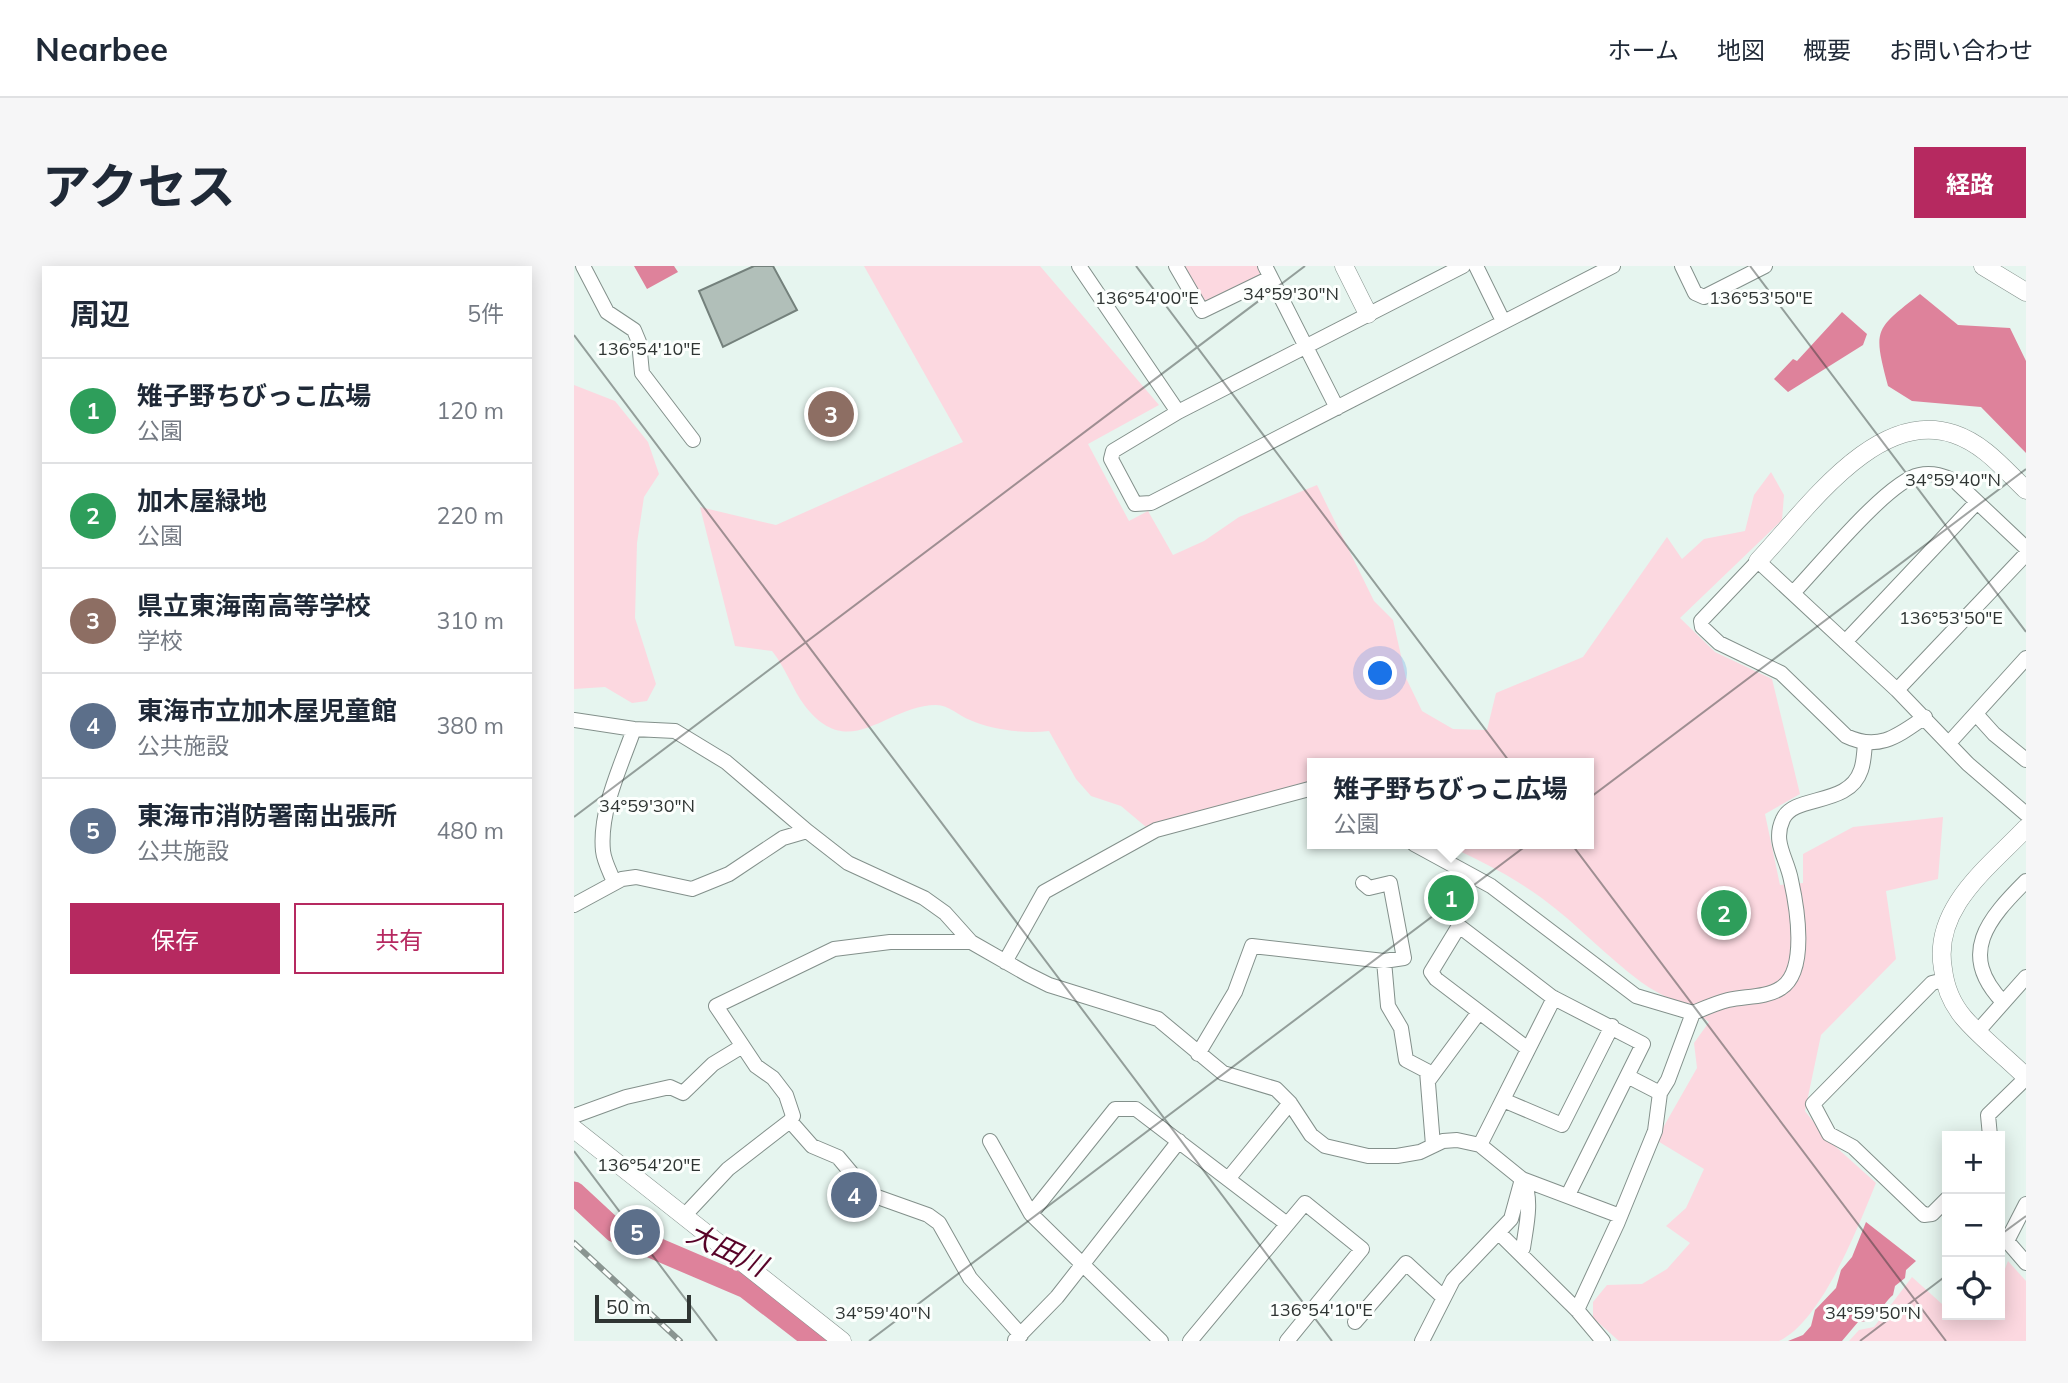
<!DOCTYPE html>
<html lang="ja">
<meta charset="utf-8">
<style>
body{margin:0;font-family:Mulish,"Noto Sans JP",sans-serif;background:#f6f6f7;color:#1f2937}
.controls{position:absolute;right:21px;bottom:21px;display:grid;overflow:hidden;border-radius:0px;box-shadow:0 4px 18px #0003}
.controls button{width:63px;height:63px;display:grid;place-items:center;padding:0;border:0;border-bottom:2px solid #e0e1e3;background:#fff;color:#1f2937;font:35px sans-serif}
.scale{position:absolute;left:21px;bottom:18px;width:96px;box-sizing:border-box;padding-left:7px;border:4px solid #2f3533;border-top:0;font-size:19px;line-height:24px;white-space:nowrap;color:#2f3533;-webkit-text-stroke:5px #fcfffd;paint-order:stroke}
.you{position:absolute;left:807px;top:408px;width:24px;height:24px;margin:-18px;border:5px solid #fff;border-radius:50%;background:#1a73e8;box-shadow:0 0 0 10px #1a73e833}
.badge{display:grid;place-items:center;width:46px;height:46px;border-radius:50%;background:#b62960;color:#fff;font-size:23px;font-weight:700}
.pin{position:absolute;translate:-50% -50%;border:4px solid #fff;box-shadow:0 2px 7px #0006}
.popup{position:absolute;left:733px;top:492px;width:287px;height:91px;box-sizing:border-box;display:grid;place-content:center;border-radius:0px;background:#fff;filter:drop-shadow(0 2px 5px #0005);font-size:23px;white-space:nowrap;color:#747a83}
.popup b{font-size:26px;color:#1f2937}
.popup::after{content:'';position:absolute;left:50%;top:100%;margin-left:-14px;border:14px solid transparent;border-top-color:#fff}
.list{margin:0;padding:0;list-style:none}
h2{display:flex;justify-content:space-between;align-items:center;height:91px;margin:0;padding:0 28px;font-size:30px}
h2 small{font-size:23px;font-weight:400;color:#747a83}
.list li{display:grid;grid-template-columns:46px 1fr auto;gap:21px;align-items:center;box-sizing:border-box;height:105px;padding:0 28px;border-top:2px solid #e0e1e3}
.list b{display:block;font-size:26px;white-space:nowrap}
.list p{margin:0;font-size:23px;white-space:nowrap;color:#747a83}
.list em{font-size:23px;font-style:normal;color:#747a83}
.actions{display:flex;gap:14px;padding:21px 28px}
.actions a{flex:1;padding:16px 0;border:2px solid #b62960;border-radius:0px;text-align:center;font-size:24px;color:#b62960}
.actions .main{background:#b62960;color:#fff}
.icon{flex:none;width:38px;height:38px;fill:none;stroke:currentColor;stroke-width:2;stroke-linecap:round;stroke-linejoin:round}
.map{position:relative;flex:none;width:1452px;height:1075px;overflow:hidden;border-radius:0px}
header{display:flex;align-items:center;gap:42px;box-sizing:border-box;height:98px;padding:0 35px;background:#fff;border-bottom:2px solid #e0e1e3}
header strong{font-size:33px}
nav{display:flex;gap:38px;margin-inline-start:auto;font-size:24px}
.intro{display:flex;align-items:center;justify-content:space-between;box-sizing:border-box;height:168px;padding:0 42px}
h1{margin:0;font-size:49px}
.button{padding:18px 32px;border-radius:0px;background:#b62960;color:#fff;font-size:24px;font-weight:700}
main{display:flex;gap:42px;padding:0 42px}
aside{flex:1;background:#fff;border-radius:0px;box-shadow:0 4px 18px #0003}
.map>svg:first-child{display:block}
.green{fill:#fcd8e0}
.water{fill:#de829b}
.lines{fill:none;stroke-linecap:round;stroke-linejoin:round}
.river{stroke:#de829b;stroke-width:23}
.building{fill:#b1bfb9;stroke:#74817c;stroke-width:2}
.minor-casing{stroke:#83908b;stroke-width:16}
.tertiary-casing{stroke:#83908b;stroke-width:19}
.minor{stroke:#fff;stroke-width:14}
.tertiary{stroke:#fff;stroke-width:18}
.rail-casing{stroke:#8a9591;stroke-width:6}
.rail{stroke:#fcfffd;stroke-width:3.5;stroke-dasharray:10;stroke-linecap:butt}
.ticks{fill:none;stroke:#2f3533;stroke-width:2;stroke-opacity:0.45}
.labels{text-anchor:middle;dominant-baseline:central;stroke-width:6;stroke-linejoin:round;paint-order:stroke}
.water-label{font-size:28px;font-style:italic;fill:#570328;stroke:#fcfffd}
.ticks-label{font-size:18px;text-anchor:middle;fill:#2f3533;stroke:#fcfffd;stroke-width:6;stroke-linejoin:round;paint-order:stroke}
</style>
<header>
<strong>Nearbee</strong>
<nav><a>ホーム</a><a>地図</a><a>概要</a><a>お問い合わせ</a></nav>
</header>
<div class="intro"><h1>アクセス</h1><a class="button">経路</a></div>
<main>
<aside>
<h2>周辺<small>5件</small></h2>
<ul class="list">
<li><span class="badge" style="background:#2e9e5b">1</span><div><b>雉子野ちびっこ広場</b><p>公園</p></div><em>120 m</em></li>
<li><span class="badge" style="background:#2e9e5b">2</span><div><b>加木屋緑地</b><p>公園</p></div><em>220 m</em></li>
<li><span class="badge" style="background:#8d6e63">3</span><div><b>県立東海南高等学校</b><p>学校</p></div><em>310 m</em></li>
<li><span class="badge" style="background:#5c6f8a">4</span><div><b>東海市立加木屋児童館</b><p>公共施設</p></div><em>380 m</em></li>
<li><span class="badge" style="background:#5c6f8a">5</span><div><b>東海市消防署南出張所</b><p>公共施設</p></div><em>480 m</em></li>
</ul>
<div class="actions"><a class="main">保存</a><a>共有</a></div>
</aside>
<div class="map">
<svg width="1452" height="1075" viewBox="0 0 1452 1075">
<rect width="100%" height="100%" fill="#e6f5ef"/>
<path class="green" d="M 290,0 L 466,0 L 585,139 L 514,178 L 555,255 L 574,245 L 599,289 L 630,275 L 665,251 L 743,219 L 800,335 L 819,354 L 832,412 L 848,445 L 879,463 L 913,464 L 922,427 L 1009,391 L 1093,271 L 1108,293 L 1130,273 L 1171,265 L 1180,229 L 1197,206 L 1210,229 L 1208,254 L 1106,352 L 1141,386 L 1198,413 L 1226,528 L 1191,548 L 1206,619 L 1229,617 L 1229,588 L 1279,561 L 1369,551 L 1364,613 L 1312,625 L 1322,693 L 1247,769 L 1231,845 L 1252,872 L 1302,917 C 1284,961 1248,1055 1205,1075 L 1045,1075 L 1019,1052 L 1019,1036 L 1033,1019 L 1068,1018 L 1093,1003 L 1116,977 L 1092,960 L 1112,942 L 1130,903 L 1082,874 L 1123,802 L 1120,777 L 1135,756 C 1113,739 1089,732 1067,716 C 1032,690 1003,658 969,633 C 938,610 905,594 871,578 L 1015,578 L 1015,497 L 739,497 L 739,518 L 578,566 L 547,540 L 517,530 L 502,513 L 475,465 C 451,468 419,464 396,454 C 385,450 375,439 362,439 C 312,439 276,498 231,440 C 218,423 212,402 198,385 L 161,380 L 126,241 L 202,259 L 389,176 Z
M 611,0 L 684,0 L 687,5 L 685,12 L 633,37 L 627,34 Z
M 0,119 L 41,135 L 74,176 L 85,208 L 70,231 L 63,277 L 61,352 L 82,418 L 73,435 L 58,437 L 31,421 L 0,423 Z
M 883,617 L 895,626 L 875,651 L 857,637 Z
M 1434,995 L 1452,1015 L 1452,1075 L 1275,1075 L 1285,1064 L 1300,1061 L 1338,1011 L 1368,1038 L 1373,1037 L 1373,1049 L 1426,1049 L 1426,1016 Z"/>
<path class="water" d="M 60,0 L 100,0 L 104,6 L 73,23 Z
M 1346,28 L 1384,59 L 1436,62 L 1452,95 L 1452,187 L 1407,141 L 1338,135 L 1314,120 C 1299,63 1300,64 1346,28 Z
M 1268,46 L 1293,68 L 1289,79 L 1214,126 L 1200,113 L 1219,93 L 1223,95 Z
M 1292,956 L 1342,995 L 1332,1004 L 1331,1012 L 1321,1020 L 1319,1029 C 1306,1040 1305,1056 1284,1056 L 1268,1075 L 1214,1075 L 1229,1069 L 1237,1060 L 1241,1044 L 1262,1022 L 1267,1004 L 1278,991 Z"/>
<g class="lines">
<path class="river" d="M 0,927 L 41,965 L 172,1021 L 242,1075"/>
</g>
<path class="building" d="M 180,0 L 199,0 L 223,44 L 149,81 L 125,25 Z"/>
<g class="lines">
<defs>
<path id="minor" d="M 9,0 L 33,46 L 60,64 L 65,76 L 68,107 L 119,174
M 505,0 L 604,146
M 602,0 L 628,45 L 696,12
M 691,0 L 763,142
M 889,0 L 604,146 L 539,185 L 537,193 L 561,238 L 577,237 L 1039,0
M 902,0 L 929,55
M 1108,0 L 1121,27 L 1130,31 L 1191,0
M 1219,327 C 1245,300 1314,215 1345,209 C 1359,206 1370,210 1382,216 L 1452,282
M 1271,376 L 1403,236
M 1323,424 L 1452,288
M 1402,448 L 1420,468 L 1452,494
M 1351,451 C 1325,469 1305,486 1272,470 L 1207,407 L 1145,377 L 1128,361 L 1127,355 L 1184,295 L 1323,424 L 1394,498 L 1452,548
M 0,454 L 60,463 L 101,465 L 152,496 L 233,565
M 1375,477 L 1452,392
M 840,578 L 917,620 L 1062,730 L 1119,747
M 40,616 C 36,606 30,595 29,585 C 25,545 47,500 60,463
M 0,639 L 48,613 L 62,611 L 118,623 L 155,608 L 209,572 L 233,565 L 274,597 L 350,632 L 371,647 L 397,676 L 453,708 L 475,719 L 584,753 L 649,807 L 702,823 L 716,837 L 737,869 L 751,880 L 794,890 L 823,890 L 846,886 L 869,875 L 883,874 L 906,879 L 948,913 L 1046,950
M 397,676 L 316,676 L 260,683 L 142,740 L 182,800 L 199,812 L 212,829 L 219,850 L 216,855 L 238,880 L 264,891 L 295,928 L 354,949 L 365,957 L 396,1012 L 447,1069
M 810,695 L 814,740 L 827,762 L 832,794 L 853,805 L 859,879
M 431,696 L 470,626 L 582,564 L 739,522
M 1370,714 L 1358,717 L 1239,838 L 1255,868 L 1279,881 L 1350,949 L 1358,948 L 1373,933
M 1429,736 C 1383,688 1414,653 1452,615
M 1404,765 L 1452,711
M 954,783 L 862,713 L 857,706 L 885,660 L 978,731 L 1069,778 L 994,929
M 624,788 L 661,726 L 678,680 L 810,695 L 830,692 L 816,617 L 795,622 L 789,617
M 1055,811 L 1086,827
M 854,815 L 905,746
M 929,834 L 988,859 L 1038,760
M 0,850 L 52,831 L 96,821 L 109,827 L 139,798 L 167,781
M 1416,870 L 1414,849 L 1452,812
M 416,875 L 457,948
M 906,879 L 980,732
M 654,913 L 716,837
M 1452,938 L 1433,975 L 1452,997
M 110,950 L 154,903 L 216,855
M 925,967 L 1003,1044 L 1029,1075
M 949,982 C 952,961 959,933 949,914
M 1003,1044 L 1043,958 L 1081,865 L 1086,827 L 1094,814 L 1119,747 C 1131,742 1142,737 1154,734 C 1171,730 1192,732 1207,722 C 1234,705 1223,641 1217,614 C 1213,592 1198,576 1209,553 C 1220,528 1275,541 1287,504 C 1290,496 1290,486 1291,478
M 781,1056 L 832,997 L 868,1030
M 441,1074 L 483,1031 L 605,875
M 587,1075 L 457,948 L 541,843 L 562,843 L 713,958
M 616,1075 L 731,937 L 788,983 L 713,1075
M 848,1075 L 879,1014 L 937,953 L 948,913"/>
<path id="tertiary" d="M 770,0 L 794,48
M 1409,0 L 1452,26
M 1184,295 C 1231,246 1302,141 1380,168 C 1410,178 1430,203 1452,224
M 1452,562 C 1415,601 1358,642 1369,703 C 1371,720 1378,738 1390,752 C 1408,773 1432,791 1452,811
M 0,863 L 268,1075"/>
</defs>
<use href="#minor" class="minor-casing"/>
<use href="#tertiary" class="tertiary-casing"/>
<use href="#minor" class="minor"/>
<use href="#tertiary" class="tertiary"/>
<defs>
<path id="rail" d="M 0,977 L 106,1075"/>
</defs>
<use href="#rail" class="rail-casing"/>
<use href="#rail" class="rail"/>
</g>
<path class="ticks" d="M 562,0 L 1372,1075M 1176,0 L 1452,366M 0,69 L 758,1075M 0,551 L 731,0M 0,885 L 143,1075M 1426,969 L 1452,950M 295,1075 L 1452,203M 1286,1075 L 1373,1009"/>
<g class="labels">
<g class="water-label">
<text transform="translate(153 983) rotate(26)">大田川</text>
</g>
</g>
<g class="ticks-label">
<text x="717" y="34">34°59'30"N</text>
<text x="1187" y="38">136°53'50"E</text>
<text x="573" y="38">136°54'00"E</text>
<text x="75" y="89">136°54'10"E</text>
<text x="1379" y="220">34°59'40"N</text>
<text x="1377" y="358">136°53'50"E</text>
<text x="73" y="546">34°59'30"N</text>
<text x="75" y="905">136°54'20"E</text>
<text x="747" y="1050">136°54'10"E</text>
<text x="309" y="1053">34°59'40"N</text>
<text x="1299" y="1053">34°59'50"N</text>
</g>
</svg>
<div class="controls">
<button>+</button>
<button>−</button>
<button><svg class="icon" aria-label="locate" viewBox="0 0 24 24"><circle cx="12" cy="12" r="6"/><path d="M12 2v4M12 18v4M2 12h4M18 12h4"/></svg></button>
</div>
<div class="scale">50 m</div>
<div class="you"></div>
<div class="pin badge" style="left:877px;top:632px;background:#2e9e5b">1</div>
<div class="popup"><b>雉子野ちびっこ広場</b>公園</div>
<div class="pin badge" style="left:1150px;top:647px;background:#2e9e5b">2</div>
<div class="pin badge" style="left:257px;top:148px;background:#8d6e63">3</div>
<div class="pin badge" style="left:280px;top:929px;background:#5c6f8a">4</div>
<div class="pin badge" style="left:63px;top:966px;background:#5c6f8a">5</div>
</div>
</main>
